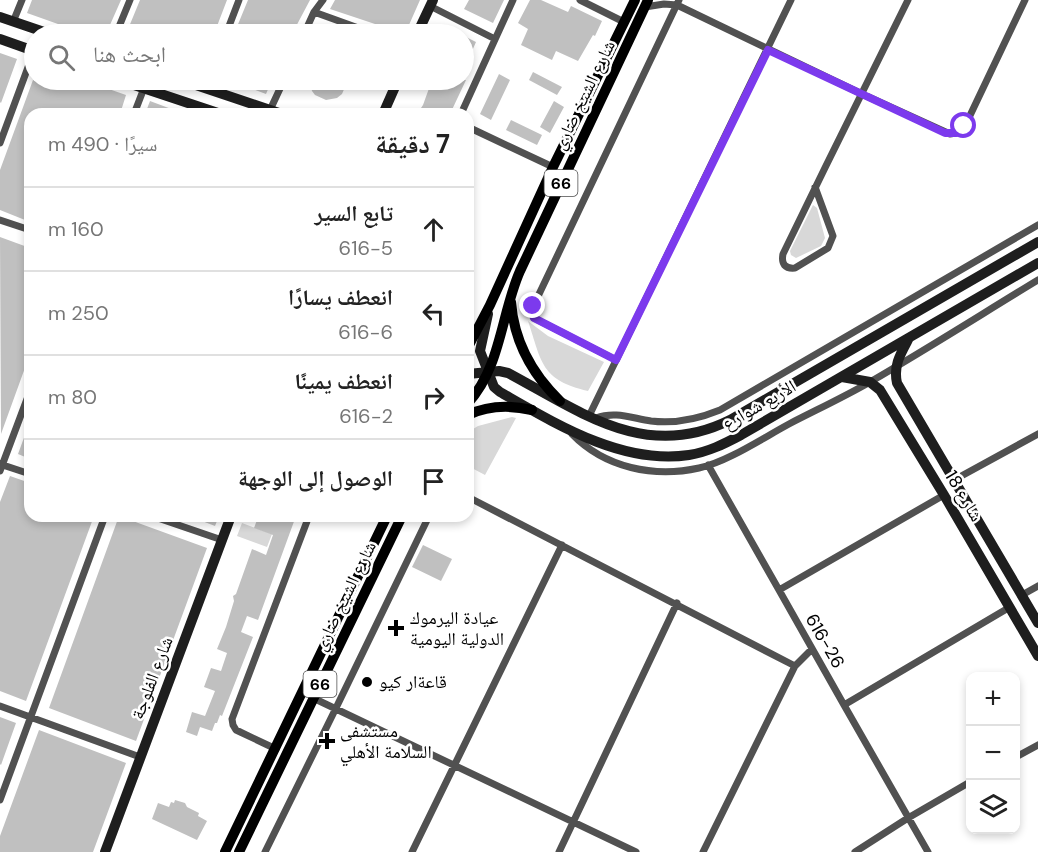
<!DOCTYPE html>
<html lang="ar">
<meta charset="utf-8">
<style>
body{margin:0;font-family:"DM Sans","Noto Naskh Arabic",sans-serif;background:#f2f2f2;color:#222;direction:rtl}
.controls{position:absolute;right:18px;bottom:18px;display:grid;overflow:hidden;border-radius:12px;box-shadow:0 3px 9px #0003}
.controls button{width:54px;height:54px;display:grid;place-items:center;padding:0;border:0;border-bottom:2px solid #e0e0e0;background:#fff;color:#222;font:30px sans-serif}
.stop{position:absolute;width:18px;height:18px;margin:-14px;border:4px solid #7c3aed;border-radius:50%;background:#fff}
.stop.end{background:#7c3aed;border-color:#fff;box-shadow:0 2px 6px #0008}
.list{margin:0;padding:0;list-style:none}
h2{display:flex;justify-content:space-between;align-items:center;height:78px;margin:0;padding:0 24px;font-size:26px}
h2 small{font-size:20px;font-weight:400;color:#767676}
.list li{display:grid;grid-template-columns:39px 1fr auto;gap:18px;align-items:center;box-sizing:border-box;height:84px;padding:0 24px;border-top:2px solid #e0e0e0}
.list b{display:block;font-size:22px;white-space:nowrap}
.list p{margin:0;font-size:20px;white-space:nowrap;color:#767676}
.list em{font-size:20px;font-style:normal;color:#767676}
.icon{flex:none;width:33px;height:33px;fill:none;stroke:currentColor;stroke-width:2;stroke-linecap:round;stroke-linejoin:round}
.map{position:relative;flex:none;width:1038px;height:852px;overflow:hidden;direction:ltr}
.search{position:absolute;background:#fff;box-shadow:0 3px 9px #0003;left:24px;top:24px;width:450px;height:66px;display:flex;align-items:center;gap:15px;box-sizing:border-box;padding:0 21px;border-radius:33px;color:#767676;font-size:22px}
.panel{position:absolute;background:#fff;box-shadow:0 3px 9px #0003;left:24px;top:108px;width:450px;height:414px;border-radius:18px;direction:rtl}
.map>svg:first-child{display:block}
.grass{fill:#d8d8d8}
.building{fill:#c0c0c0}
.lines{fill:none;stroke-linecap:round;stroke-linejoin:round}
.street{stroke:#515151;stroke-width:7}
.secondary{stroke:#1e1e1e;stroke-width:10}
.primary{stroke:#000;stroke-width:10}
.route{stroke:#7c3aed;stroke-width:8}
.poi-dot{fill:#000;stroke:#fff;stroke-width:2}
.labels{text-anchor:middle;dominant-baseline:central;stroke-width:5;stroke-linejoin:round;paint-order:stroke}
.shield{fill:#fff;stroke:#4c4c4c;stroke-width:1.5}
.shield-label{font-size:16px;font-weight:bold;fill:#000}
.street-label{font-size:18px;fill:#000;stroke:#fff}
.poi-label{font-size:18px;fill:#000;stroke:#fff;text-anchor:start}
</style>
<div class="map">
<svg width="1038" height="852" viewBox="0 0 1038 852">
<rect width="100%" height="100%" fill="#fff"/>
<path class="grass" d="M 813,205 L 817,208 L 825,238 L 821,246 L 796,258 L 791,255 L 790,251 Z
M 528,321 L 548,336 L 604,362 L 588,391 C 541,380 542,363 528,321 Z
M 512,417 L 516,418 L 485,475 L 468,466 L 468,432 L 478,426 Z
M 242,523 L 272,534 L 267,547 L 237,536 Z"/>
<path class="building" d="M 32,0 L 121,0 L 106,34 L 86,34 L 27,13 Z
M 140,0 L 227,0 L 214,34 L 126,34 Z
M 248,0 L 310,0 L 292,34 L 234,34 Z
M 335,0 L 420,0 L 405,34 L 330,9 Z
M 469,0 L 504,0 L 493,23 L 464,9 Z
M 530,0 L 541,0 L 568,12 L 571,6 L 602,21 L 595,36 L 593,35 L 578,61 L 556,51 L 552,60 L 521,45 L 528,29 L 518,23 Z
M 464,36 L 476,42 L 464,69 Z
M 0,53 L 17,59 L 1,103 L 0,102 Z
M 533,72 L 562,87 L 557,95 L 529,80 Z
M 499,74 L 510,80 L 491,120 L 480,114 Z
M 33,80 L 83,80 L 126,95 L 120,114 L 30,114 L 30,222 L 0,210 L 0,170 Z
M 229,80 L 272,80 L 266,94 Z
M 309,80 L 348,80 L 342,94 L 337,98 L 326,100 L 315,95 L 312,91 Z
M 432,80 L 466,80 L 450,114 L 417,114 L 423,105 Z
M 150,101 L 182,113 L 182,114 L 145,114 Z
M 554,101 L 564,107 L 550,133 L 540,127 Z
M 511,120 L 542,135 L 537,145 L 506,130 Z
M 0,237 L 30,248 L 30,354 L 1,434 Z
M 29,424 L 30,424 L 30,459 L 18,454 Z
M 10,476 L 30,483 L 30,516 L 94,516 L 26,701 L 0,691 L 0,502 Z
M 119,516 L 207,548 L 136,741 L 49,708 Z
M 189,516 L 219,516 L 215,526 Z
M 266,516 L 296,516 L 258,620 L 247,616 L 241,632 L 253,637 L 222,716 L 220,715 L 217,723 L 215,723 L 212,731 L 200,727 L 197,736 L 186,732 L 192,712 L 205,716 L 215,691 L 204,687 L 211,668 L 221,671 L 227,653 L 217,649 L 226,627 L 234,601 L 233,596 L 236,594 L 252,549 L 266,555 L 273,535 L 254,528 L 257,520 L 264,522 Z
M 423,545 L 452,559 L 441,581 L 412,567 Z
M 0,717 L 16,723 L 1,765 L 0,764 Z
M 39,730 L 126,763 L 93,852 L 0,852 L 0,836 Z
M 175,800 L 185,803 L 187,807 L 199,813 L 198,816 L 207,821 L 197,840 L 152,819 L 158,803 L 169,807 L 171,802 L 174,803 Z"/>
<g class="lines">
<path class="street" d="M 580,0 L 624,22
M 430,6 L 495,39
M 645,7 L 664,4 L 677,5 L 862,94 L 950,134 L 956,133 L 965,126 L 1025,0
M 314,12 L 375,34
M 13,22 L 22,0
M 116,34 L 130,0
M 226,34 L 239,0
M 304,34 L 314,12 L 323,0
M 270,110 L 284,80
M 134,114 L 144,88
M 461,114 L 513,0
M 468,127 L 553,167
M 0,143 L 34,51
M 815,187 L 833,236 L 828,248 L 795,268 C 785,269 781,264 783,254 C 824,169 866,85 908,0
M 0,220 L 30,230
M 616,360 L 534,318 L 531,311 L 679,0
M 589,416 L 791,0
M 596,418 C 615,411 631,418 651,421 C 675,424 698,419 720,410 L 1038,225
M 572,434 C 605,468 654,478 699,468 C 727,462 763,438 789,424 C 816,410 844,397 870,382 C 927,349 982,314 1038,280
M 0,464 L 30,474
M 708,465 L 779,590
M 0,471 L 30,391
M 954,480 L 1038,434
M 944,495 L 779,590 L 844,705 L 1010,607
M 468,497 L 795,666
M 152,516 L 222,540
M 1022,595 L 1038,586
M 313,698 L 636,852
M 844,705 L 928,852
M 0,706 L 140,757
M 276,749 L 236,730 L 233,725 L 232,719 L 309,516
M 1016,757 L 1038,745
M 0,800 L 105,516
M 265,852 L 336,708 L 429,516
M 412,852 L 562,545
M 559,852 L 677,603
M 703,852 L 795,666 L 812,649
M 855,852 L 908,818 L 970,782"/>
<path class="secondary" d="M 0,17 L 50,34
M 417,34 L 433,0
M 0,39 L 34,51
M 119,80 L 221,114
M 181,80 L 282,114
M 383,114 L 398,80
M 488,314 L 480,351 L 494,387 L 500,392 C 556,424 622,465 689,455 C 708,452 724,444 741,435 L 1038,263
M 909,338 C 901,353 893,365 897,383 L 1038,623
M 468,374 L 499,371 L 508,373 C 581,412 646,462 730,420 L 1038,242
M 842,377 L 870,382 L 880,390 L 944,495 L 1038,656
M 105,852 L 231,516"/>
<path class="primary" d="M 511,302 C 514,341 532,374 560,401
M 468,347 L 490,305 L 553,167 L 635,0
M 468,403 C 501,367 501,314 520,271 L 648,0
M 468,415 C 489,405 510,405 532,410
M 225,852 L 387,516
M 239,852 L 402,516"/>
</g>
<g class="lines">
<path class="route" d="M 533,306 L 531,311 L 534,318 L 616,360 L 768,50 L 945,133 L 956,133 L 964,126"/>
</g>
<g class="poi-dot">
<path d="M393 619h6v6h6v6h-6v6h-6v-6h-6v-6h6z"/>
<circle cx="367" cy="682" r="6"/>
<path d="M324 732h6v6h6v6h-6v6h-6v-6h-6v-6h6z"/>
</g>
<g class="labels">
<g class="shield">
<rect x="544.5" y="170" width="33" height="26" rx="4.5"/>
<rect x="303.5" y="671" width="33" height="26" rx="4.5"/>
</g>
<g class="shield-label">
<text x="561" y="183">66</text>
<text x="320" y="684">66</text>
</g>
<g class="street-label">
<text transform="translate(584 95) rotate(-64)">شارع الشيخ ضاري</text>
<text transform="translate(759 405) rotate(-30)">الأربع شوارع</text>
<text transform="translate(964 496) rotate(59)">شارع 18</text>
<text transform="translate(345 596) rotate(-64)">شارع الشيخ ضاري</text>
<text transform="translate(825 641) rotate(60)">616-26</text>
<text transform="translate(152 678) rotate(-69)">شارع الفلوجة</text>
</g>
<g class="poi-label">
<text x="410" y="618">عيادة اليرموك<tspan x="410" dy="21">الدولية اليومية</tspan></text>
<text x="379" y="682">قاعةار كيو</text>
<text x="340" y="731">مستشفى<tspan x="340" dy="21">السلامة الأهلي</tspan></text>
</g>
</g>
</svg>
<div class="controls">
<button>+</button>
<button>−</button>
<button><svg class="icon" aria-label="layers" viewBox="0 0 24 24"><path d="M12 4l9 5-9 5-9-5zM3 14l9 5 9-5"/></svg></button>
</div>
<div class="stop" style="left:964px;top:126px"></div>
<div class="stop end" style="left:533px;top:306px"></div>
<div class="search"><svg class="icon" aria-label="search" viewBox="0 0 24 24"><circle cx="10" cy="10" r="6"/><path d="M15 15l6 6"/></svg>ابحث هنا</div>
<section class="panel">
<h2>7 دقيقة<small>سيرًا · 490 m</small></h2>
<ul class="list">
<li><svg class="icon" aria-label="ahead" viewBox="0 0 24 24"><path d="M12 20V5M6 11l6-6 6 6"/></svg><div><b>تابع السير</b><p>616-5</p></div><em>160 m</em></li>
<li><svg class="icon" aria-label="left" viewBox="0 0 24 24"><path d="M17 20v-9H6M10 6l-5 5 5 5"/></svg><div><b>انعطف يسارًا</b><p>616-6</p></div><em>250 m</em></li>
<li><svg class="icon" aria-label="right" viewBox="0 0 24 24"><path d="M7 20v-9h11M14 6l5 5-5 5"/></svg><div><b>انعطف يمينًا</b><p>616-2</p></div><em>80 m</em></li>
<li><svg class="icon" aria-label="arrive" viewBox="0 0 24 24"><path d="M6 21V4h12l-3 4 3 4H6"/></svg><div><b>الوصول إلى الوجهة</b></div></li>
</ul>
</section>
</div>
